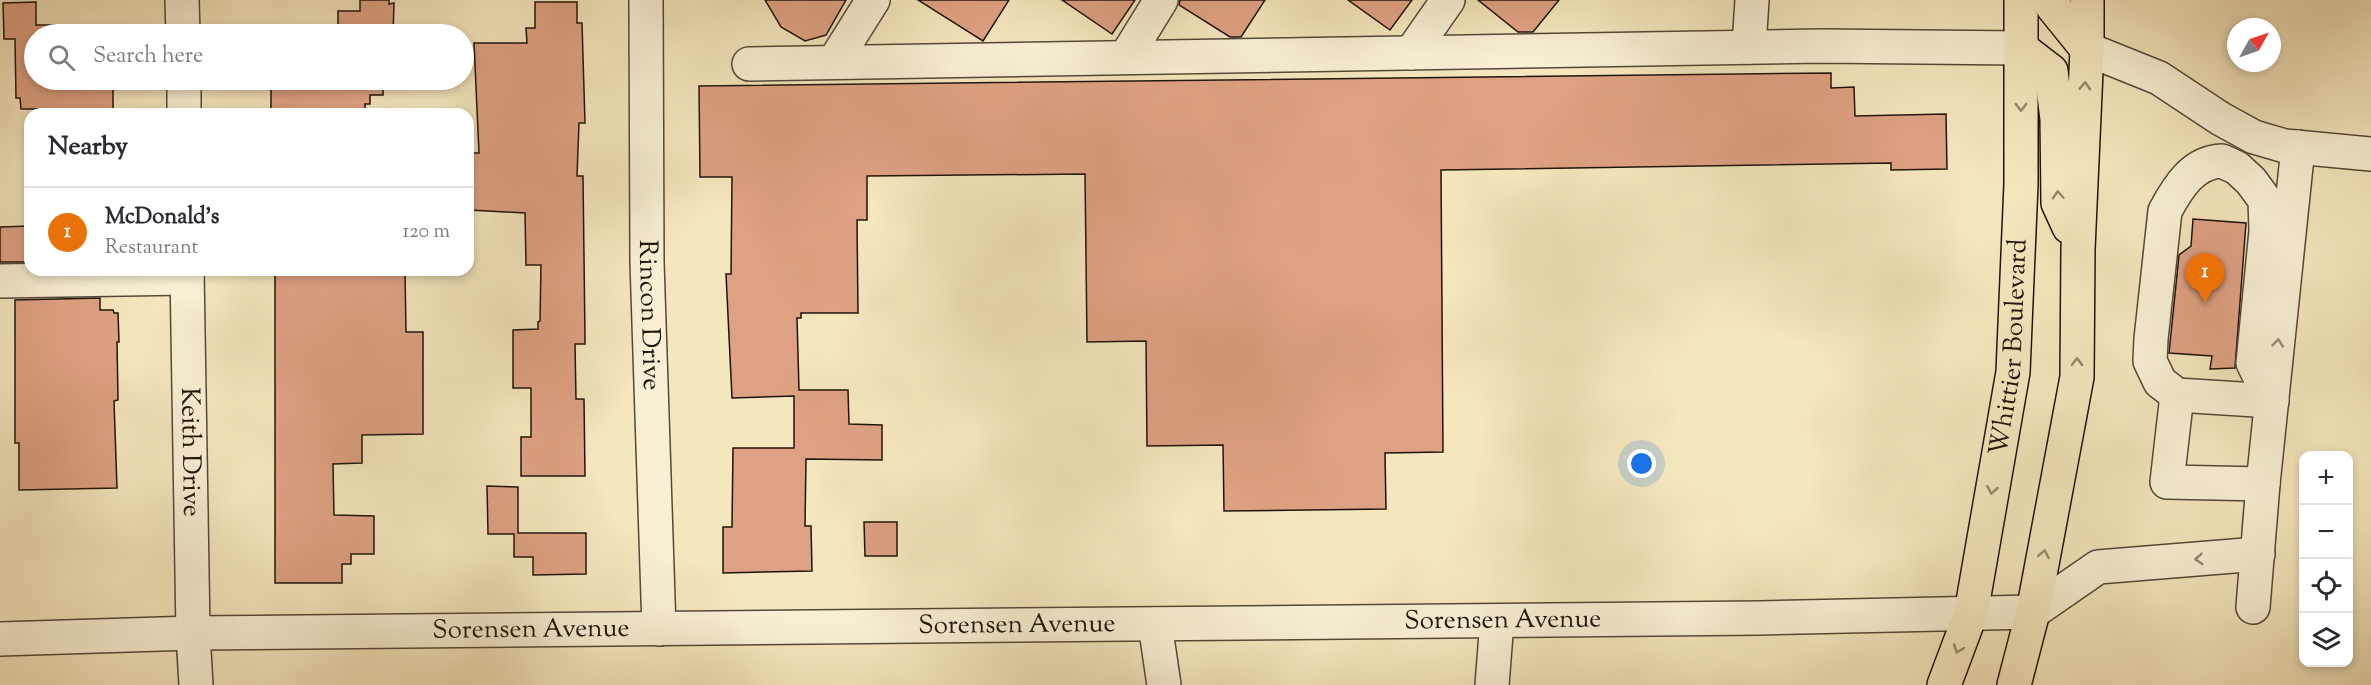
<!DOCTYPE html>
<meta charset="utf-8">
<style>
body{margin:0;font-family:"Sorts Mill Goudy",serif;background:#f7f7f7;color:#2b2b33}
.controls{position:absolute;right:18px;bottom:18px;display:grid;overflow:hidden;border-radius:12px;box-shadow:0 3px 9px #0003}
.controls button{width:54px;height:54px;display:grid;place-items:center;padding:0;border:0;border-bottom:2px solid #e1e1e2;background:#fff;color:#2b2b33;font:30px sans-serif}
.compass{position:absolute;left:2227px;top:18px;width:54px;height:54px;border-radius:50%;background:#fff;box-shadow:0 3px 9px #0003;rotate:50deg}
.you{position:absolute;left:1642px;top:464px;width:21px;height:21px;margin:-15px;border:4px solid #fff;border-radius:50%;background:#1a73e8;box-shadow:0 0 0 9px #1a73e833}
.badge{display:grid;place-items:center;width:39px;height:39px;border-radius:50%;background:#d93025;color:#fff;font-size:20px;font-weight:700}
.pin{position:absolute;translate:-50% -50px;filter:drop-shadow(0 2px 3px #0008)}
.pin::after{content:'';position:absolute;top:32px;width:21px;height:18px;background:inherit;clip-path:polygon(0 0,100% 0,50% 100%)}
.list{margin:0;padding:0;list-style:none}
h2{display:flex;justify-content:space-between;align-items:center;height:78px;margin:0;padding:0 24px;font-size:26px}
h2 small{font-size:20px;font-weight:400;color:#7c7c81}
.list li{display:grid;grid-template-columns:39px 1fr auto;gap:18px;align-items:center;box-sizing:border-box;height:90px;padding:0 24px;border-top:2px solid #e1e1e2}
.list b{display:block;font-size:22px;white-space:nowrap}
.list p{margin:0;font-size:20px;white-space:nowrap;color:#7c7c81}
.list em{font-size:20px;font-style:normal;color:#7c7c81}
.icon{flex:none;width:33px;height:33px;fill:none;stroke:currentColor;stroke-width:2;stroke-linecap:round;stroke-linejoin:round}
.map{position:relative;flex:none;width:2371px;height:685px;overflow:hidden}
.search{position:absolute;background:#fff;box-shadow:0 3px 9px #0003;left:24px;top:24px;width:450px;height:66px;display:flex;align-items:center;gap:15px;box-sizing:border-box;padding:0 21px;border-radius:33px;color:#7c7c81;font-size:22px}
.panel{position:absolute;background:#fff;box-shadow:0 3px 9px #0003;left:24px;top:108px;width:450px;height:168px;border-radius:18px}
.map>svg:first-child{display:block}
.building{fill:#dea183;stroke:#1f140d;stroke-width:1.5}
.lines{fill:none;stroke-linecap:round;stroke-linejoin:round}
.minor-casing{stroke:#544839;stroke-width:36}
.major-casing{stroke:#1f140d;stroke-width:36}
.minor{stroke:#f8efd4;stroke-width:33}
.major{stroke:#f4e6bd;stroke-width:33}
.oneway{stroke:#94886e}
.oneway2{stroke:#968c7a}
.labels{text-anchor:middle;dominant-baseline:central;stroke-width:6;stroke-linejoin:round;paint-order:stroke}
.street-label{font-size:26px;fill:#1f140d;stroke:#f8efd4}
</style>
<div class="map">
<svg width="2371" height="685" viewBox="0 0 2371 685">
<rect width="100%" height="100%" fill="#f4e6bd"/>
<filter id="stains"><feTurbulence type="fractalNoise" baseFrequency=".00333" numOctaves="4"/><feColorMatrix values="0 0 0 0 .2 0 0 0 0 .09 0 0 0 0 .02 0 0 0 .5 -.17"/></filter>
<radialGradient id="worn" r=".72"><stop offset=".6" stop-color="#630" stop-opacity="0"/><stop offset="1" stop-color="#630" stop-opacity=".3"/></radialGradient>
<path class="building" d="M 360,0 L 389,0 L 389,4 L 394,3 L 393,34 L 338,34 L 338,11 L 360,11 Z
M 765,0 L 846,0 L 826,35 L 805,41 L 781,27 Z
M 918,0 L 1009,0 L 983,41 Z
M 1062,0 L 1135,0 L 1112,34 Z
M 1180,0 L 1265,0 L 1241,37 L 1230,37 L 1179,5 Z
M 1348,0 L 1412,0 L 1390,30 Z
M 1478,0 L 1559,0 L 1533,32 L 1518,32 Z
M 36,2 L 36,25 L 112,25 L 112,34 L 34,34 L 34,80 L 113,80 L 113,114 L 56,114 L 56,109 L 21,109 L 20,98 L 16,98 L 15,39 L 4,39 L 3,3 Z
M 535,2 L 577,2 L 577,23 L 582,23 L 585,123 L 579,123 L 577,176 L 583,176 L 585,338 L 585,344 L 575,344 L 576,399 L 584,399 L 585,476 L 521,476 L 521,437 L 531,437 L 531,388 L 513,388 L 513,330 L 538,329 L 538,322 L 540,321 L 541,265 L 526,265 L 525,213 L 470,210 L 469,153 L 479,153 L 474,43 L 527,43 L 526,28 L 535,28 Z
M 1831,73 L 1831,88 L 1854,87 L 1855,116 L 1946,114 L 1947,169 L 1891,170 L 1891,163 L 1441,170 L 1443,452 L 1385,453 L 1386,509 L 1224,511 L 1223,445 L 1147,446 L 1146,341 L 1087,342 L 1085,174 L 867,176 L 867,220 L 857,220 L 858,313 L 801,313 L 801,318 L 797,318 L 799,390 L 848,390 L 849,424 L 882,425 L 882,460 L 806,459 L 805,526 L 811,526 L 812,571 L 723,573 L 723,527 L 732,527 L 733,448 L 794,448 L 794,396 L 732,398 L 726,274 L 731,274 L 732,177 L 700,177 L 699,86 Z
M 338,80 L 383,80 L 383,95 L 370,95 L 370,104 L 365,104 L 365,114 L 271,114 L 271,88 L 338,87 Z
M 2193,219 L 2246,223 L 2235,368 L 2210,369 L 2212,356 L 2169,353 L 2179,255 L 2191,246 Z
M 30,226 L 30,262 L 0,262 L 0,227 Z
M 275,270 L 405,270 L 406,332 L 423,332 L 423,434 L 362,435 L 362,463 L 333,464 L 334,515 L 374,516 L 374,554 L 351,554 L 351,564 L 342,564 L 342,583 L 275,583 Z
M 100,298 L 100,310 L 113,310 L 114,313 L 118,313 L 119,342 L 117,342 L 118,400 L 114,401 L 117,488 L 19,490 L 19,443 L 15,443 L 15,300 Z
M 487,486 L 518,487 L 518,533 L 586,533 L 586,574 L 533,575 L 533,557 L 514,557 L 514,534 L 488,534 Z
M 864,522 L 897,522 L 897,556 L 865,556 Z"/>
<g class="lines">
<defs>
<g id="minor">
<path d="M 182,0 L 183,34"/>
<path id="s1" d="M 646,0 L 647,262 L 659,629"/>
<path d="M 1749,47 L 1752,0"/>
<path d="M 2087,49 L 2159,78 L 2221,119 L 2254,137 L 2285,146 L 2371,154"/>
<path d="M 1411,53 L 1448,0"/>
<path d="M 1126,57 L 1161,0"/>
<path d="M 834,62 L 873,0"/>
<path d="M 749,64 L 1821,46 L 2021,48"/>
<path d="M 184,80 L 184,114"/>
<path d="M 2222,161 L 2237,168 L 2251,181 L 2265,200 L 2266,231 L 2253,363 L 2272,401 L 2177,395 L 2160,382 L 2150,361 L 2151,339 L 2165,211 C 2178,187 2193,162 2222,161 Z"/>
<path id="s2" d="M 187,270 L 193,633 L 196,685"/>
<path d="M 0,281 L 187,278"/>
<path d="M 2177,395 L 2167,482 L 2263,484"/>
<path d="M 2253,607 L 2263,484 L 2298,147"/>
<path d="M 1155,624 L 1164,685"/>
<path id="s3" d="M 0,639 L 193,633 L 1760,618 L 2033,612 L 2098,567 L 2258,554"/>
<path d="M 1492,685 L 1497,621"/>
</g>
<g id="major">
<path d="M 2054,0 L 2053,7 L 2087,49"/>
<path d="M 2021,48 L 2051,71 L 2057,119 L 2058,203 L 2069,227"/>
<path id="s4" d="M 1944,685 L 1971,613 L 2013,372 L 2021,184 L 2021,0"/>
<path d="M 2014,685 L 2033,612 L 2077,377 L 2078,249 L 2087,49 L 2087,0"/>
</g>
</defs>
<use href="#minor" class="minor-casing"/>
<use href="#major" class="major-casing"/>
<use href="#minor" class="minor"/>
<use href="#major" class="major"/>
</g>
<defs><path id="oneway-chevron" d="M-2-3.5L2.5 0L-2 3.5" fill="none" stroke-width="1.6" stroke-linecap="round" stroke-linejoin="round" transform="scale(1.5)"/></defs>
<g class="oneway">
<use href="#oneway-chevron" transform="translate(2085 86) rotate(-88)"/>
<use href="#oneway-chevron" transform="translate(2021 107) rotate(90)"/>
<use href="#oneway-chevron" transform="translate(2058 195) rotate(-93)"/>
<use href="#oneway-chevron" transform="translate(2077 362) rotate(-89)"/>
<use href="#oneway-chevron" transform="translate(1992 490) rotate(100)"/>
<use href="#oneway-chevron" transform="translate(2044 554) rotate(-79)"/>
<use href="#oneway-chevron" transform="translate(1958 649) rotate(110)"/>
</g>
<g class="oneway2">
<use href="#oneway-chevron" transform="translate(2278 343) rotate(-84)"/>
<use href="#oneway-chevron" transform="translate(2199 559) rotate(176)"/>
</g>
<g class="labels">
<g class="street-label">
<text stroke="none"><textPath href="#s1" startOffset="315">Rincon Drive</textPath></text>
<text stroke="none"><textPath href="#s4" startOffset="346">Whittier Boulevard</textPath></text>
<text stroke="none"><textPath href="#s2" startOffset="182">Keith Drive</textPath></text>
<text stroke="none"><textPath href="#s3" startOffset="1503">Sorensen Avenue</textPath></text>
<text stroke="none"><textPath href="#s3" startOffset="1017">Sorensen Avenue</textPath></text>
<text stroke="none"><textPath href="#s3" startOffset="531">Sorensen Avenue</textPath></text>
</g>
</g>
<rect width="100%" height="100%" filter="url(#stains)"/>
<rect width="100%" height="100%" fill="url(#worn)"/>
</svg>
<div class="controls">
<button>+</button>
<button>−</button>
<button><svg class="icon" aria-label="locate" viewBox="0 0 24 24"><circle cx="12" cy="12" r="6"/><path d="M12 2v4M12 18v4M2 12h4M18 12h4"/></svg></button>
<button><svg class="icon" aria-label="layers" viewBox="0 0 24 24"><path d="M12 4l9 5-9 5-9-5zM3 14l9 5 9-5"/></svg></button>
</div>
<svg class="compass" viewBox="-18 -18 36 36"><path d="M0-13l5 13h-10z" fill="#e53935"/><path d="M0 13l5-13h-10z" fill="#7c7c81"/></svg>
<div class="you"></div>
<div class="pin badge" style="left:2205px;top:303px;background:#e8710a">1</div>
<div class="search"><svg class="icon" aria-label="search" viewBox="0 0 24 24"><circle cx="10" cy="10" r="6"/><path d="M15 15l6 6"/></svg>Search here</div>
<section class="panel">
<h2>Nearby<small></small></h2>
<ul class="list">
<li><span class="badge" style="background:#e8710a">1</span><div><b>McDonald's</b><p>Restaurant</p></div><em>120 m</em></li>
</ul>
</section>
</div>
